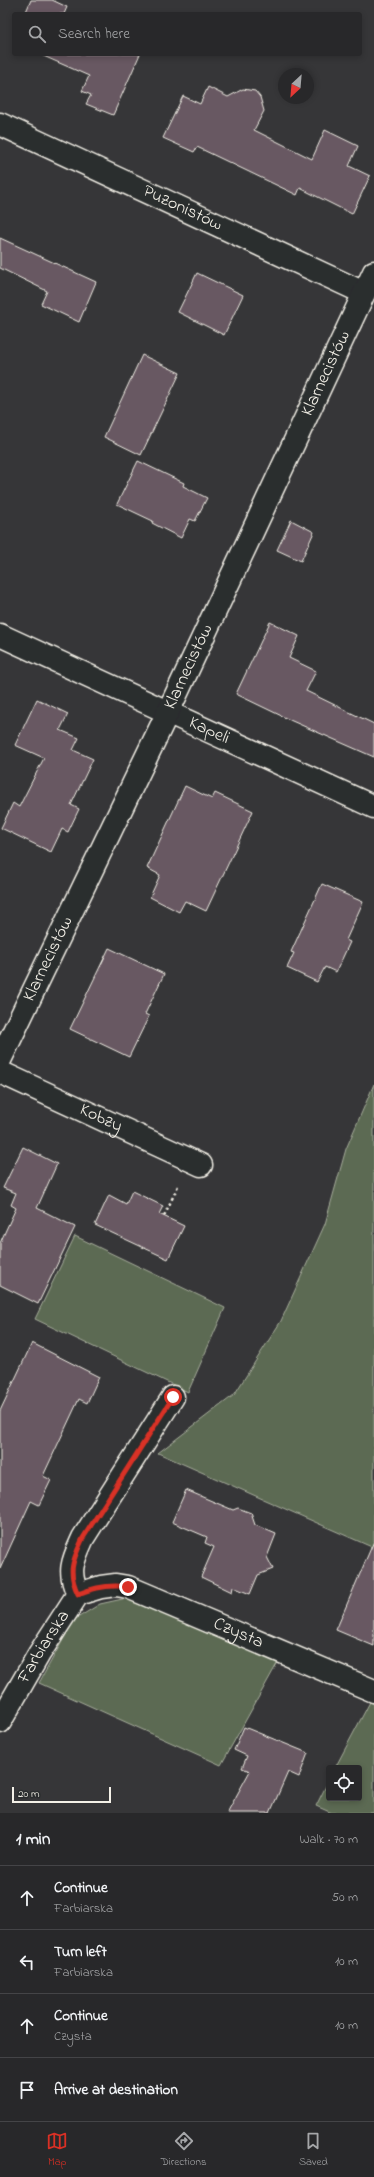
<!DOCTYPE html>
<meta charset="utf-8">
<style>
body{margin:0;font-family:"Indie Flower",sans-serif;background:#343436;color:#f1f3f6}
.controls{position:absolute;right:12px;bottom:12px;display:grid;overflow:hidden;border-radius:4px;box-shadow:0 2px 6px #0003}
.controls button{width:36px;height:36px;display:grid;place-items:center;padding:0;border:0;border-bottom:1px solid #444447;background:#28282a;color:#f1f3f6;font:20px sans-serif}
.compass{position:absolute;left:278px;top:68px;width:36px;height:36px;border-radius:50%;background:#28282a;box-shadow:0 2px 6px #0003;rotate:206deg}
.scale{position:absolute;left:12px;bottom:10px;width:99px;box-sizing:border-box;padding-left:4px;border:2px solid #f4f1e8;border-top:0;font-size:11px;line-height:14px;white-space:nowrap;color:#f4f1e8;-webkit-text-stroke:3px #2a2d2e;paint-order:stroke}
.stop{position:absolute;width:12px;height:12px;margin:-9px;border:3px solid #d93025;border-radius:50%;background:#fff}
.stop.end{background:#d93025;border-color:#fff;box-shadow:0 1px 4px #0008}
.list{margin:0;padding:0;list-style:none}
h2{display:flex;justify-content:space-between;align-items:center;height:52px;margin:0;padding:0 16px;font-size:17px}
h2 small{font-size:13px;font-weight:400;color:#a5a6a8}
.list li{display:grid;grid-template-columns:26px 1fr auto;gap:12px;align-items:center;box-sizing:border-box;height:64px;padding:0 16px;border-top:1px solid #444447}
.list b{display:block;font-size:15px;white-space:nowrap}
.list p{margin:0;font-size:13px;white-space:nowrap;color:#a5a6a8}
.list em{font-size:13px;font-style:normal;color:#a5a6a8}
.icon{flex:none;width:22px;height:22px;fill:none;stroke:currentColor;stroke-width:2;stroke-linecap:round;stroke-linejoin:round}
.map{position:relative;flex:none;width:374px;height:1813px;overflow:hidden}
.search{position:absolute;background:#28282a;box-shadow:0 2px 6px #0003;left:12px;right:12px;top:12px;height:44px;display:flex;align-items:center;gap:10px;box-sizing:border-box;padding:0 14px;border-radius:4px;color:#a5a6a8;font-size:15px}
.sheet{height:308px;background:#28282a}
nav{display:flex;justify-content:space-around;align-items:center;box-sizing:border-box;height:56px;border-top:1px solid #444447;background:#28282a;font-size:11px;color:#a5a6a8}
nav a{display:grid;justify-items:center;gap:2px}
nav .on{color:#d93025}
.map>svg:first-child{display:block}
.green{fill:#5b6a52;stroke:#a8ae9d}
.building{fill:#685862;stroke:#f4f1e8}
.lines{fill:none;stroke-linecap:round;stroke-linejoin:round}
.minor-casing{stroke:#f4f1e8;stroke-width:25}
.path{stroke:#f4f1e8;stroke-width:2.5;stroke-dasharray:3 3;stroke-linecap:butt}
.minor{stroke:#2a2d2e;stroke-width:22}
.route{stroke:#d93025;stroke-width:5}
.labels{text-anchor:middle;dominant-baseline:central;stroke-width:3;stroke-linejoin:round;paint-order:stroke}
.street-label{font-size:18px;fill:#f4f1e8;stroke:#2a2d2e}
</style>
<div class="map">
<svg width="374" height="1813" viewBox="0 0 374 1813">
<rect width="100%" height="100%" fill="#363638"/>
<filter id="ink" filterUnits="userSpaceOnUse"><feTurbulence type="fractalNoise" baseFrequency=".025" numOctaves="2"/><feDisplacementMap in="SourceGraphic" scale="8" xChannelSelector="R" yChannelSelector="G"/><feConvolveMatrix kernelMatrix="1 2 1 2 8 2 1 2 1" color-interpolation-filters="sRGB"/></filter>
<g filter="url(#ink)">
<path class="green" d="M 374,1084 L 374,1548 L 158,1453 L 234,1395 L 281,1321 L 325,1224 L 346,1149 Z
M 75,1236 L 225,1308 L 188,1392 L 35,1319 Z
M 127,1598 L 278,1662 L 221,1765 L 39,1683 L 74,1620 L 100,1604 Z
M 370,1702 L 374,1704 L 374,1813 L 332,1813 L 316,1806 L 329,1780 L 329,1798 L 359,1798 L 359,1768 L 335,1768 Z"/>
<path class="building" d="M 31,0 L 52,0 L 67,7 L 64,14 L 25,14 Z
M 39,54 L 140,54 L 113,115 L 86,104 L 91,95 L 82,91 L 89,76 Z
M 208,87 L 228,97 L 243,89 L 255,91 L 260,97 L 264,111 L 254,130 L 312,159 L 325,130 L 358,146 L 349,166 L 370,176 L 352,214 L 300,188 L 297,195 L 197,147 L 194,152 L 163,138 L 183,96 L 200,104 Z
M 0,238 L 96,282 L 79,322 L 41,304 L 47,291 L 0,268 Z
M 197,273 L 243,295 L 224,335 L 178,312 Z
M 142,355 L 180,373 L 141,455 L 104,437 Z
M 138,461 L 184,483 L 183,486 L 207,498 L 195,521 L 190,519 L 181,538 L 152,523 L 153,521 L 117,504 Z
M 291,520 L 314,532 L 301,561 L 277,550 Z
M 270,622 L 299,636 L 289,658 L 316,671 L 306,691 L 374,724 L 374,757 L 292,721 L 236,694 Z
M 37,699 L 68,714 L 60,730 L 79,738 L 73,750 L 93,759 L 71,805 L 79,809 L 68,832 L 62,829 L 51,852 L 1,828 L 13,803 L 19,807 L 44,758 L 15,745 Z
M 185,786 L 212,799 L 215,793 L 253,811 L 206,911 L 185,901 L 179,912 L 150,897 L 160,875 L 147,868 Z
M 322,884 L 363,902 L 346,940 L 350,942 L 336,972 L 325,967 L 317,982 L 287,968 L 294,953 L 291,952 Z
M 109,948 L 164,974 L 145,1014 L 149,1016 L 129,1057 L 70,1029 Z
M 23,1147 L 57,1164 L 37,1208 L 75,1227 L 38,1304 L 0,1285 L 0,1243 L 16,1208 L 11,1205 L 16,1193 L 3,1188 Z
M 132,1191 L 163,1206 L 159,1214 L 184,1226 L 168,1259 L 95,1225 L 109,1195 L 126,1204 Z
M 32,1343 L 99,1377 L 87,1403 L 79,1399 L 43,1476 L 51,1480 L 39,1505 L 31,1501 L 0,1569 L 0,1411 Z
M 186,1490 L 233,1510 L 238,1508 L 251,1513 L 255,1525 L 276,1534 L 267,1557 L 273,1569 L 258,1575 L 250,1594 L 233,1587 L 232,1592 L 201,1577 L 214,1547 L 205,1543 L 207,1537 L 172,1522 Z
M 374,1541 L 374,1646 L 336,1630 Z
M 244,1727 L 308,1753 L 299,1777 L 288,1772 L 270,1813 L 227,1813 L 250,1771 L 242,1768 L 247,1756 L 234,1750 Z"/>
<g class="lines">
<defs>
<g id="minor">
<path id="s1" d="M 0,124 L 364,293"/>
<path id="s2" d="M 0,635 L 374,807"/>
<path id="s3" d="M 0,1060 L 168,712 L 374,272"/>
<path id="s4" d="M 0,1072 L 201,1165"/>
<path d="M 78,1594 C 67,1571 73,1560 83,1538 L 173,1397"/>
<path id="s5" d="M 0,1722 L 39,1654 L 78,1594 L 101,1587 L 116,1585 L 128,1587 L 374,1691"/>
</g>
</defs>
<use href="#minor" class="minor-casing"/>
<path class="path" d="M 164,1216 L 178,1186"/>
<use href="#minor" class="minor"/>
</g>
</g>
<g class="lines" filter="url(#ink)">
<path class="route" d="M 128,1587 C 110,1584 95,1587 78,1594 C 67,1571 73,1560 83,1538 L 173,1397"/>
</g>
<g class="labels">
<g class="street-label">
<text stroke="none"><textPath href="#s1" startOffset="201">Puzonistów</textPath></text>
<text stroke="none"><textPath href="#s3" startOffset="760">Klarnecistów</textPath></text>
<text stroke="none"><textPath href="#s3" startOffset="436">Klarnecistów</textPath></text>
<text stroke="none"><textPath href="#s2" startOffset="230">Kapeli</textPath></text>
<text stroke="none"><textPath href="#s3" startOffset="112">Klarnecistów</textPath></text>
<text stroke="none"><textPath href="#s4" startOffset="111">Kobzy</textPath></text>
<text stroke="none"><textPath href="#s5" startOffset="321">Czysta</textPath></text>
<text stroke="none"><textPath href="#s5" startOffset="87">Farbiarska</textPath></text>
</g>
</g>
</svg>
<div class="controls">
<button><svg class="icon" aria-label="locate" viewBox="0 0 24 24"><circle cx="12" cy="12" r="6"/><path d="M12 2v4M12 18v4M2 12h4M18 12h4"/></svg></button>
</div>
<svg class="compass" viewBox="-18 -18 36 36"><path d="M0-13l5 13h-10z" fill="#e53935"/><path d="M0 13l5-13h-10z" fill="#a5a6a8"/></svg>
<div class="scale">20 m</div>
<div class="stop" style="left:173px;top:1397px"></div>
<div class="stop end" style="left:128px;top:1587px"></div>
<div class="search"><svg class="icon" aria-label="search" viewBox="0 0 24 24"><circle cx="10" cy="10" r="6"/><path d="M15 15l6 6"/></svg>Search here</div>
</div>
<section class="sheet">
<h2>1 min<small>Walk · 70 m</small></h2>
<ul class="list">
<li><svg class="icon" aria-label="ahead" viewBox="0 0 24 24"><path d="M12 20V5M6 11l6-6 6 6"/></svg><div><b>Continue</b><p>Farbiarska</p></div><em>50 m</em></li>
<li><svg class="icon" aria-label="left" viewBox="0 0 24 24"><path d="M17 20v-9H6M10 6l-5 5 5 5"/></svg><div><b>Turn left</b><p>Farbiarska</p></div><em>10 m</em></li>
<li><svg class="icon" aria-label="ahead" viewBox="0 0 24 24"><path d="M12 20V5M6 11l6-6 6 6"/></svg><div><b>Continue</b><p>Czysta</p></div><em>10 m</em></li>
<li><svg class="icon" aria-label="arrive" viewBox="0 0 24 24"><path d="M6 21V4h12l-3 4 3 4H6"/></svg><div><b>Arrive at destination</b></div></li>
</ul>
</section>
<nav>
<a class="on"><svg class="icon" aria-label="map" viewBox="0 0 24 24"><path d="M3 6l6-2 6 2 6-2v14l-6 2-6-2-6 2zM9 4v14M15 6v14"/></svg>Map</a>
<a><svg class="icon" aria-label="directions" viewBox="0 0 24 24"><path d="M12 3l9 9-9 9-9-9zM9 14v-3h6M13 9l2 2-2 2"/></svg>Directions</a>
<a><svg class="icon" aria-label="saved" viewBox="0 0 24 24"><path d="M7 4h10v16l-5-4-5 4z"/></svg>Saved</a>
</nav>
